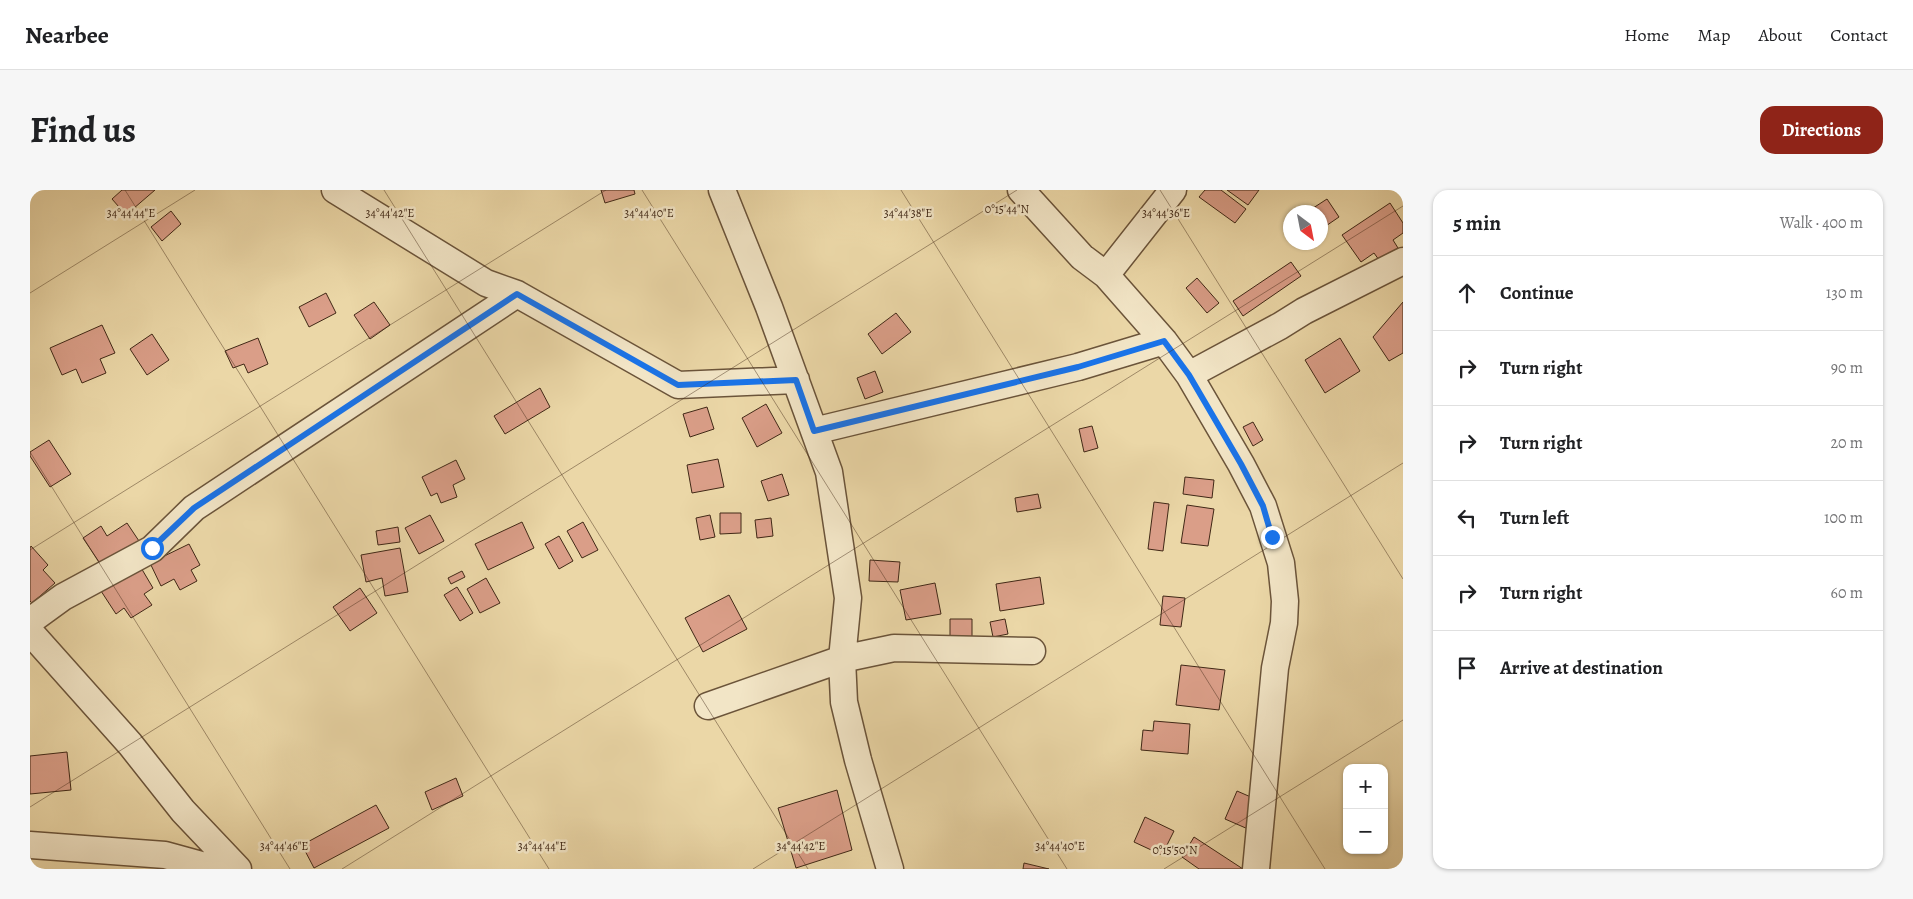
<!DOCTYPE html>
<meta charset="utf-8">
<style>
body{margin:0;font-family:Alegreya,serif;background:#f6f6f6;color:#202124}
.controls{position:absolute;right:15px;bottom:15px;display:grid;overflow:hidden;border-radius:10px;box-shadow:0 1px 4px #0004}
.controls button{width:45px;height:45px;display:grid;place-items:center;padding:0;border:0;border-bottom:1px solid #e0e0e0;background:#fff;color:#202124;font:25px sans-serif}
.compass{position:absolute;left:1253px;top:15px;width:45px;height:45px;border-radius:50%;background:#fff;box-shadow:0 1px 4px #0004;rotate:148deg}
.stop{position:absolute;width:15px;height:15px;margin:-11px;border:4px solid #1a73e8;border-radius:50%;background:#fff}
.stop.end{background:#1a73e8;border-color:#fff;box-shadow:0 1px 5px #0008}
.list{margin:0;padding:0;list-style:none}
h2{display:flex;justify-content:space-between;align-items:center;height:65px;margin:0;padding:0 20px;font-size:21px}
h2 small{font-size:16px;font-weight:400;color:#757577}
.list li{display:grid;grid-template-columns:32px 1fr auto;gap:15px;align-items:center;box-sizing:border-box;height:75px;padding:0 20px;border-top:1px solid #e0e0e0}
.list b{display:block;font-size:19px;white-space:nowrap}
.list em{font-size:16px;font-style:normal;color:#757577}
.icon{flex:none;width:28px;height:28px;fill:none;stroke:currentColor;stroke-width:2;stroke-linecap:round;stroke-linejoin:round}
.map{position:relative;flex:none;width:1373px;height:679px;overflow:hidden;border-radius:15px}
header{display:flex;align-items:center;gap:30px;box-sizing:border-box;height:70px;padding:0 25px;background:#fff;border-bottom:1px solid #e0e0e0}
header strong{font-size:24px}
nav{display:flex;gap:28px;margin-inline-start:auto;font-size:18px}
.intro{display:flex;align-items:center;justify-content:space-between;box-sizing:border-box;height:120px;padding:0 30px}
h1{margin:0;font-size:35px}
.button{padding:12px 22px;border-radius:15px;background:#8f2418;color:#fff;font-size:18px;font-weight:700}
main{display:flex;gap:30px;padding:0 30px}
aside{flex:1;background:#fff;border-radius:15px;box-shadow:0 1px 4px #0004}
.map>svg:first-child{display:block}
.building{fill:#da9e88;stroke:#402816}
.lines{fill:none;stroke-linecap:round;stroke-linejoin:round}
.street-casing{stroke:#6b543a;stroke-width:29}
.street{stroke:#f2e5c6;stroke-width:26}
.route{stroke:#1a73e8;stroke-width:6}
.ticks{fill:none;stroke:#402816;stroke-width:1;stroke-opacity:0.45}
.ticks-label{font-size:12px;text-anchor:middle;fill:#402816;stroke:#f2e5c6;stroke-width:5;stroke-linejoin:round;paint-order:stroke}
</style>
<header>
<strong>Nearbee</strong>
<nav><a>Home</a><a>Map</a><a>About</a><a>Contact</a></nav>
</header>
<div class="intro"><h1>Find us</h1><a class="button">Directions</a></div>
<main>
<div class="map">
<svg width="1373" height="679" viewBox="0 0 1373 679">
<rect width="100%" height="100%" fill="#ebd7a7"/>
<filter id="stains"><feTurbulence type="fractalNoise" baseFrequency=".004" numOctaves="4"/><feColorMatrix values="0 0 0 0 .2 0 0 0 0 .09 0 0 0 0 .02 0 0 0 .5 -.17"/></filter>
<radialGradient id="worn" r=".72"><stop offset=".6" stop-color="#630" stop-opacity="0"/><stop offset="1" stop-color="#630" stop-opacity=".3"/></radialGradient>
<path class="building" d="M 92,0 L 125,0 L 96,25 L 82,9 Z
M 571,0 L 604,0 L 605,4 L 575,13 Z
M 1175,0 L 1191,0 L 1216,19 L 1205,33 L 1169,7 Z
M 1197,0 L 1229,0 L 1218,15 Z
M 1297,9 L 1309,27 L 1290,40 L 1290,22 L 1277,22 Z
M 1360,13 L 1373,33 L 1373,43 L 1363,50 L 1368,58 L 1349,70 L 1344,63 L 1331,72 L 1312,45 Z
M 141,21 L 151,34 L 132,51 L 121,37 Z
M 1261,72 L 1271,86 L 1213,126 L 1203,111 Z
M 1167,88 L 1189,113 L 1177,123 L 1156,98 Z
M 296,103 L 306,123 L 279,137 L 269,117 Z
M 344,112 L 360,135 L 340,149 L 324,125 Z
M 1373,112 L 1373,163 L 1359,171 L 1343,147 Z
M 866,123 L 881,142 L 852,164 L 838,144 Z
M 72,135 L 85,163 L 70,169 L 76,183 L 52,193 L 46,179 L 32,185 L 20,158 Z
M 122,144 L 139,170 L 117,185 L 100,159 Z
M 228,148 L 238,174 L 218,183 L 214,174 L 203,178 L 195,161 Z
M 1310,148 L 1330,181 L 1295,203 L 1275,170 Z
M 845,181 L 853,202 L 835,209 L 827,188 Z
M 510,198 L 520,217 L 475,244 L 464,226 Z
M 736,214 L 752,243 L 727,257 L 712,228 Z
M 677,217 L 684,239 L 660,247 L 653,224 Z
M 1223,232 L 1233,250 L 1223,256 L 1213,237 Z
M 1062,236 L 1068,258 L 1054,262 L 1049,239 Z
M 19,250 L 41,284 L 20,297 L 0,266 L 0,262 Z
M 688,269 L 694,297 L 662,303 L 657,275 Z
M 426,270 L 435,289 L 423,295 L 427,307 L 411,313 L 407,303 L 401,306 L 392,287 Z
M 752,284 L 759,305 L 738,311 L 731,291 Z
M 1155,287 L 1184,290 L 1182,308 L 1153,304 Z
M 1008,304 L 1011,318 L 987,322 L 985,308 Z
M 1124,312 L 1139,314 L 1133,361 L 1118,359 Z
M 1157,315 L 1184,319 L 1178,356 L 1151,353 Z
M 690,323 L 711,323 L 711,343 L 690,344 Z
M 400,325 L 414,351 L 389,364 L 375,338 Z
M 680,325 L 685,347 L 670,350 L 666,328 Z
M 741,328 L 743,346 L 727,348 L 725,330 Z
M 492,332 L 504,358 L 458,380 L 445,354 Z
M 553,332 L 568,360 L 552,368 L 537,341 Z
M 97,333 L 111,354 L 73,378 L 53,348 L 71,336 L 77,346 Z
M 368,337 L 370,352 L 348,355 L 346,341 Z
M 529,346 L 543,371 L 529,379 L 515,354 Z
M 159,354 L 170,375 L 161,380 L 167,391 L 150,400 L 144,389 L 131,396 L 120,373 Z
M 1,356 L 18,375 L 13,380 L 25,393 L 2,413 L 0,411 L 0,358 Z
M 370,358 L 378,402 L 355,406 L 352,388 L 336,392 L 331,365 Z
M 840,370 L 870,372 L 868,392 L 839,391 Z
M 110,376 L 123,398 L 114,404 L 122,415 L 101,428 L 94,418 L 86,424 L 71,401 Z
M 432,381 L 435,387 L 421,394 L 418,388 Z
M 1010,387 L 1014,414 L 970,421 L 966,394 Z
M 456,388 L 470,413 L 450,423 L 437,399 Z
M 905,393 L 911,424 L 876,430 L 870,400 Z
M 427,397 L 443,423 L 430,431 L 414,405 Z
M 330,398 L 347,423 L 320,441 L 303,417 Z
M 699,405 L 717,439 L 673,462 L 655,428 Z
M 1133,406 L 1155,408 L 1151,437 L 1130,435 Z
M 920,429 L 942,429 L 942,449 L 920,449 Z
M 975,429 L 978,444 L 963,447 L 960,432 Z
M 1151,475 L 1195,480 L 1189,520 L 1146,515 Z
M 1124,531 L 1160,534 L 1158,564 L 1111,560 L 1113,540 L 1123,541 Z
M 37,562 L 41,600 L 0,604 L 0,566 Z
M 426,588 L 433,606 L 402,620 L 395,602 Z
M 807,600 L 822,660 L 766,678 L 748,618 Z
M 1207,601 L 1230,611 L 1218,639 L 1195,629 Z
M 346,615 L 359,638 L 284,678 L 272,655 Z
M 1115,627 L 1144,641 L 1132,665 L 1104,652 Z
M 1164,647 L 1213,679 L 1169,679 L 1152,667 Z
M 994,673 L 1019,679 L 993,679 Z"/>
<g class="lines">
<defs>
<path id="street" d="M 305,0 L 456,93 L 487,104 L 648,195 L 766,190
M 692,0 L 739,117 L 799,282 L 818,408 L 812,469 L 814,512 L 828,570 L 860,679
M 991,0 L 1052,67 L 1076,85 L 1134,151 L 1159,185 L 1211,274 L 1233,316 L 1251,373 L 1255,411 L 1254,433 L 1245,478 L 1226,679
M 1076,85 L 1143,0
M 1159,185 L 1250,136 L 1274,121 L 1373,71
M 784,241 L 1048,177 L 1134,151
M 0,431 L 33,407 L 122,359 L 164,318 L 487,104
M 0,442 L 100,554 L 153,621 L 208,679
M 678,516 L 812,469 L 864,458 L 1002,461
M 0,655 L 135,665 L 186,679"/>
</defs>
<use href="#street" class="street-casing"/>
<use href="#street" class="street"/>
</g>
<g class="lines">
<path class="route" d="M 122,358 L 164,318 L 487,104 L 648,195 L 766,190 L 784,241 L 1048,177 L 1134,151 L 1159,185 L 1211,274 L 1233,316 L 1242,347"/>
</g>
<path class="ticks" d="M 95,0 L 519,679M 354,0 L 778,679M 612,0 L 1037,679M 871,0 L 1295,679M 1130,0 L 1373,389M 0,103 L 165,0M 0,262 L 260,679M 0,360 L 576,0M 0,617 L 987,0M 0,677 L 2,679M 312,679 L 1373,16M 723,679 L 1373,273M 1134,679 L 1373,530"/>
<g class="ticks-label">
<text x="977" y="23">0°15'44"N</text>
<text x="101" y="27">34°44'44"E</text>
<text x="360" y="27">34°44'42"E</text>
<text x="619" y="27">34°44'40"E</text>
<text x="878" y="27">34°44'38"E</text>
<text x="1136" y="27">34°44'36"E</text>
<text x="254" y="660">34°44'46"E</text>
<text x="512" y="660">34°44'44"E</text>
<text x="771" y="660">34°44'42"E</text>
<text x="1030" y="660">34°44'40"E</text>
<text x="1145" y="664">0°15'50"N</text>
</g>
<rect width="100%" height="100%" filter="url(#stains)"/>
<rect width="100%" height="100%" fill="url(#worn)"/>
</svg>
<div class="controls">
<button>+</button>
<button>−</button>
</div>
<svg class="compass" viewBox="-18 -18 36 36"><path d="M0-13l5 13h-10z" fill="#e53935"/><path d="M0 13l5-13h-10z" fill="#757577"/></svg>
<div class="stop" style="left:122px;top:358px"></div>
<div class="stop end" style="left:1242px;top:347px"></div>
</div>
<aside>
<h2>5 min<small>Walk · 400 m</small></h2>
<ul class="list">
<li><svg class="icon" aria-label="ahead" viewBox="0 0 24 24"><path d="M12 20V5M6 11l6-6 6 6"/></svg><div><b>Continue</b></div><em>130 m</em></li>
<li><svg class="icon" aria-label="right" viewBox="0 0 24 24"><path d="M7 20v-9h11M14 6l5 5-5 5"/></svg><div><b>Turn right</b></div><em>90 m</em></li>
<li><svg class="icon" aria-label="right" viewBox="0 0 24 24"><path d="M7 20v-9h11M14 6l5 5-5 5"/></svg><div><b>Turn right</b></div><em>20 m</em></li>
<li><svg class="icon" aria-label="left" viewBox="0 0 24 24"><path d="M17 20v-9H6M10 6l-5 5 5 5"/></svg><div><b>Turn left</b></div><em>100 m</em></li>
<li><svg class="icon" aria-label="right" viewBox="0 0 24 24"><path d="M7 20v-9h11M14 6l5 5-5 5"/></svg><div><b>Turn right</b></div><em>60 m</em></li>
<li><svg class="icon" aria-label="arrive" viewBox="0 0 24 24"><path d="M6 21V4h12l-3 4 3 4H6"/></svg><div><b>Arrive at destination</b></div></li>
</ul>
</aside>
</main>
